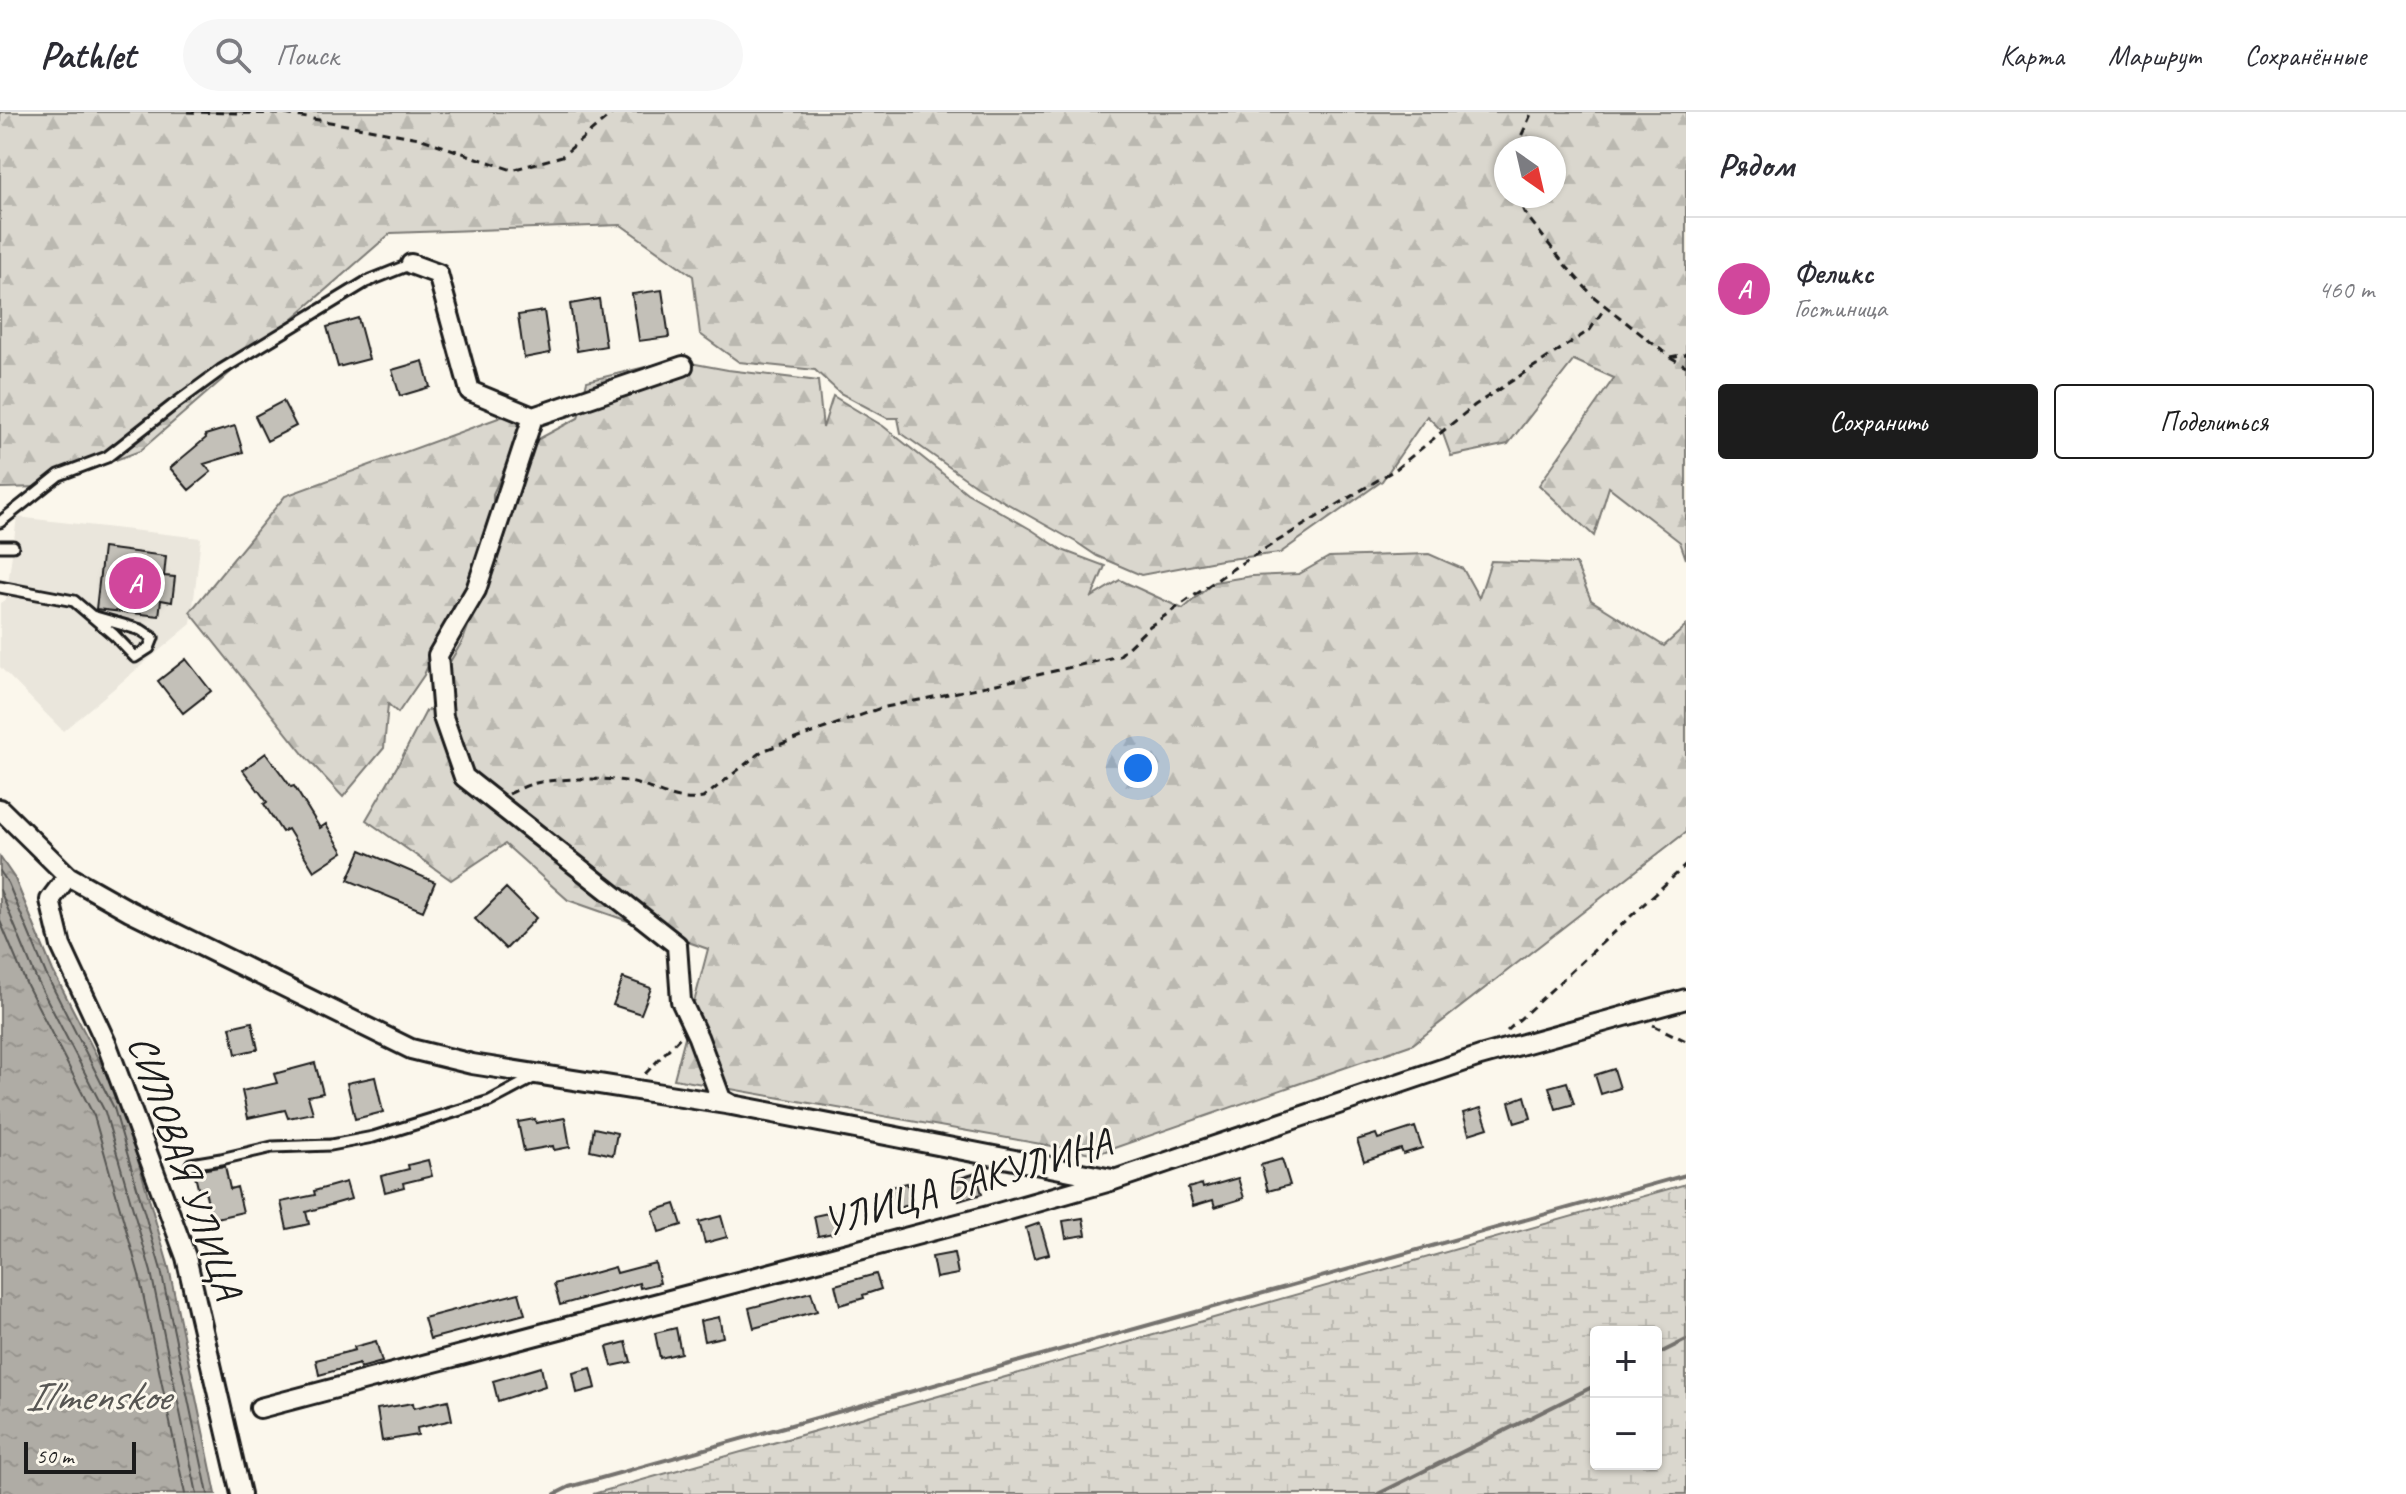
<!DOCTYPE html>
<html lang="ru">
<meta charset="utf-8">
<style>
body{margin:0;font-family:Caveat,sans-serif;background:#f7f7f7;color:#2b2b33}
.controls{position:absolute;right:24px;bottom:24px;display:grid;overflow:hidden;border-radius:8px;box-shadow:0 2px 6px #0004}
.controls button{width:72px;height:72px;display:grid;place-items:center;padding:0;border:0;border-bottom:2px solid #e1e1e2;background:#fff;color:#2b2b33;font:40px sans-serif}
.compass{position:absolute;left:1494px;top:24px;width:72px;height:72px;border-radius:50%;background:#fff;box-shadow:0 2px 6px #0004;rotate:146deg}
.scale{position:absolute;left:24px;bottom:20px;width:112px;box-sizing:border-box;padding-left:8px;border:4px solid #1c1c1c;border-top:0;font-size:22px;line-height:28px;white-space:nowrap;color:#1c1c1c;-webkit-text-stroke:6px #fbf7ec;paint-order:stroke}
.you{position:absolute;left:1138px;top:656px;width:28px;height:28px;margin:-20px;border:6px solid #fff;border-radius:50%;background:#1a73e8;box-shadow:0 0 0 12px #1a73e833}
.badge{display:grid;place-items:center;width:52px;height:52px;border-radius:50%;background:#1c1c1c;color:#fff;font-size:26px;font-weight:700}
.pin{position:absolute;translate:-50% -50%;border:4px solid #fff;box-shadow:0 2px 8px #0006}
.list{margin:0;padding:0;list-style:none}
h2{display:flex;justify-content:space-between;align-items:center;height:104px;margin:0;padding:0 32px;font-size:34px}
h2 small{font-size:26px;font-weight:400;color:#7c7c81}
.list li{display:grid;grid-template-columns:52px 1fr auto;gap:24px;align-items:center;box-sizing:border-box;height:144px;padding:0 32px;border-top:2px solid #e1e1e2}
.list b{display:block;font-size:30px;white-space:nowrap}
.list p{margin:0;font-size:26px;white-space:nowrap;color:#7c7c81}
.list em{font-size:26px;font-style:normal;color:#7c7c81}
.actions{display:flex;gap:16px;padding:24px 32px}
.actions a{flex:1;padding:18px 0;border:2px solid #1c1c1c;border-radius:8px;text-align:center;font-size:28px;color:#1c1c1c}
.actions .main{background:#1c1c1c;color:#fff}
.icon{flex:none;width:44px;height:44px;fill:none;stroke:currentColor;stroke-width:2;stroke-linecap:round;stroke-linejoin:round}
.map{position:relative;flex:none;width:1686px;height:1382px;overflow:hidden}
header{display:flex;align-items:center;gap:48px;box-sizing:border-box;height:112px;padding:0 40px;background:#fff;border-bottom:2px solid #e1e1e2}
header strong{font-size:38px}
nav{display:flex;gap:44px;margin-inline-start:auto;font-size:28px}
.search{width:560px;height:72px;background:#f7f7f7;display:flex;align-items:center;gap:20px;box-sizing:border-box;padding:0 28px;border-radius:44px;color:#7c7c81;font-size:30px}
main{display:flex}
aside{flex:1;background:#fff}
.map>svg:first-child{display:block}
.built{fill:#eae6dc}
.forest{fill:url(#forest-firs);stroke:#7b7a75;stroke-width:2;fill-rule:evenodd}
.wetland{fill:url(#wetland-marsh);stroke:#7b7a75;stroke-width:2;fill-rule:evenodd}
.water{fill:url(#water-ripples);stroke:#74726e;stroke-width:2}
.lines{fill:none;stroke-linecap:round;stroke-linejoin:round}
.shore{stroke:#575653;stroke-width:2}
.stream{stroke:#74726e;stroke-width:4}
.building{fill:#c3c0b8;stroke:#1c1c1c;stroke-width:2}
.lane-casing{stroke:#1c1c1c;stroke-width:15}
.street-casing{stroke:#1c1c1c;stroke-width:24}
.path{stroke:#1c1c1c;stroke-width:3;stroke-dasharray:8 6;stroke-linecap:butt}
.lane{stroke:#fbf7ec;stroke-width:9}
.street{stroke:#fbf7ec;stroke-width:18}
.labels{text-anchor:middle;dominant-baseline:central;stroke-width:6;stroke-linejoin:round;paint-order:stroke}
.street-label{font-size:40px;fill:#1c1c1c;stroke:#fbf7ec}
.water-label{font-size:42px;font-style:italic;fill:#575653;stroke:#fbf7ec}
</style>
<header>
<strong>Pathlet</strong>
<div class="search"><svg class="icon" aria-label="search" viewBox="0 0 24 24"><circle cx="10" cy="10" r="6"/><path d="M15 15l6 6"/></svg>Поиск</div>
<nav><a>Карта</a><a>Маршрут</a><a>Сохранённые</a></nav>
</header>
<main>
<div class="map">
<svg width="1686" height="1382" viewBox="0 0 1686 1382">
<defs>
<pattern id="forest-firs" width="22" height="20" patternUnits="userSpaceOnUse" patternTransform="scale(2)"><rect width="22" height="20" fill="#dad7ce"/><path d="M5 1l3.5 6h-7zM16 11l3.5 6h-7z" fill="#bab8b0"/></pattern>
<pattern id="wetland-marsh" width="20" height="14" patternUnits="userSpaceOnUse" patternTransform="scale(2)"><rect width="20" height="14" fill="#dad7ce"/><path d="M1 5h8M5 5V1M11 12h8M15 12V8" fill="none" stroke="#bab8b0"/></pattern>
<pattern id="water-ripples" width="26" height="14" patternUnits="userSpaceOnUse" patternTransform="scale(2)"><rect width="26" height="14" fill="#afaca5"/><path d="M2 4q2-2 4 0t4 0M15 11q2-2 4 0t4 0" fill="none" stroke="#96938d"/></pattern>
</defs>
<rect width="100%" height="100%" fill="#fbf7ec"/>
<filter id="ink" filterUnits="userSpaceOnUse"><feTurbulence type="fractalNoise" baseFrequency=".0125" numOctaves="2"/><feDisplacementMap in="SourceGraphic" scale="16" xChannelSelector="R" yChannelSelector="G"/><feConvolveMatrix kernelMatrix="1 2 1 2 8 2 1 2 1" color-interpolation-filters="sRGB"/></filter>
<g filter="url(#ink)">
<path class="built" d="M 17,405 L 201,426 L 191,512 L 63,619 L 0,555 L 0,491 L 6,487 Z"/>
<path class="forest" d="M 0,0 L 1686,0 L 1686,447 L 1680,430 L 1609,375 L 1594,424 L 1539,373 L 1614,266 L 1574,248 L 1508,332 L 1451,344 L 1442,319 L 1427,304 L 1382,369 L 1280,441 L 1221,448 L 1141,463 L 1097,444 L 1076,430 L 976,374 L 901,321 L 898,306 L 887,306 L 840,281 L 815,258 L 739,250 L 700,222 L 693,164 L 621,113 L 391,121 L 140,339 L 43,375 L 0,376 ZM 1506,36 L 1554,36 L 1554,84 L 1506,84 Z
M 674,248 L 728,258 L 818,269 L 823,316 L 833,284 L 883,314 L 967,381 L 1032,418 L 1062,438 L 1105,454 L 1092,485 L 1120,468 L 1183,497 L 1214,470 L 1252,464 L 1299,462 L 1329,445 L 1429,442 L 1463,457 L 1479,486 L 1491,449 L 1576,452 L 1591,488 L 1664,534 L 1686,514 L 1686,720 L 1413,932 L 1097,1042 L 674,967 L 708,837 L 568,788 L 505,732 L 451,768 L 366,708 L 399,651 L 426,599 L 445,592 L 438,570 L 463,528 L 486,465 L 454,493 L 424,563 L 398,601 L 388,592 L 384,636 L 343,685 L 304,643 L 190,500 L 285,384 L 512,301 L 527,326 L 511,343 L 493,382 L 493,444 L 531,331 L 578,306 L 587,269 Z"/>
<path class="wetland" d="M 1686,1072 L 1686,1382 L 593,1382 ZM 1596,1220 L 1656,1220 L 1656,1352 L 1596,1352 Z"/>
<path class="water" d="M 0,745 L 15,767 L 53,859 L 122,993 L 169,1156 L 216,1382 L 0,1382 Z"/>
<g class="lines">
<path class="shore" d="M 0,759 L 8,771 L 46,862 L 114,996 L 161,1158 L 208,1382
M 0,778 L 36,866 L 105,1000 L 151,1160 L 197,1382
M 0,809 L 26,871 L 94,1004 L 139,1163 L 185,1382"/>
<path class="stream" d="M 1656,1243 L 1686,1228
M 555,1382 L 569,1375 L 1686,1063
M 1378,1382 L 1596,1273"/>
</g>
<path class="building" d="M 662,178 L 669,225 L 639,229 L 632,182 Z
M 599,187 L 606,234 L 577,239 L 570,192 Z
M 544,199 L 550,241 L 524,246 L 518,203 Z
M 358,206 L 369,247 L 338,255 L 327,215 Z
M 423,249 L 430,275 L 400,284 L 392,258 Z
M 283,289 L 296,314 L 267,329 L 255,304 Z
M 235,314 L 243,340 L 204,352 L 211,360 L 189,378 L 170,356 L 206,326 L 205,323 Z
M 103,436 L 166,444 L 164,464 L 175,465 L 172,490 L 161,488 L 159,504 L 96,497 Z
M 186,547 L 211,579 L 183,601 L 158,569 Z
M 266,641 L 291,675 L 294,674 L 320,716 L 326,712 L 343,740 L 314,759 L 288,717 L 282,720 L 264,692 L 267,690 L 243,658 Z
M 361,738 L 435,770 L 423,799 L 348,768 Z
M 506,776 L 536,806 L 506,837 L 475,807 Z
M 623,866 L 651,876 L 641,902 L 613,893 Z
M 252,910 L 258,937 L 236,942 L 230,915 Z
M 315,951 L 323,981 L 308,984 L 313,1001 L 288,1006 L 285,998 L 248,1006 L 242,979 L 277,971 L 274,962 Z
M 1614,957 L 1620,976 L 1601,982 L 1595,963 Z
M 375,965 L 383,1000 L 355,1007 L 347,971 Z
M 1567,970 L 1574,992 L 1556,997 L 1549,975 Z
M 1525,984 L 1531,1006 L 1515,1011 L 1509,990 Z
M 1481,996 L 1488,1016 L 1469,1022 L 1463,1001 Z
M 565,1006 L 570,1035 L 554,1038 L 553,1034 L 524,1039 L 518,1010 L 535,1007 L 536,1011 Z
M 1415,1015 L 1422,1036 L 1403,1042 L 1401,1037 L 1364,1049 L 1357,1028 L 1376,1022 L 1378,1027 Z
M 594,1016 L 617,1021 L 613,1043 L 590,1038 Z
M 1282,1047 L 1290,1073 L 1268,1079 L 1261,1053 Z
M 428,1048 L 432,1064 L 403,1071 L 404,1075 L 385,1080 L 381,1064 L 409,1057 L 408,1053 Z
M 225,1054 L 230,1077 L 237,1075 L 243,1100 L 212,1107 L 205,1079 L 199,1080 L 194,1059 Z
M 976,1061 L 982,1082 L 959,1089 L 954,1068 Z
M 1238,1066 L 1244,1086 L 1215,1095 L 1213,1088 L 1193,1094 L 1188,1076 L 1202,1072 L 1203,1076 Z
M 346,1070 L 351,1087 L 306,1100 L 309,1112 L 287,1117 L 281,1090 L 315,1083 L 314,1079 Z
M 907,1071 L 913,1092 L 890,1098 L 884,1077 Z
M 675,1092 L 682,1113 L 659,1120 L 653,1099 Z
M 833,1100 L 838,1120 L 818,1124 L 814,1104 Z
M 721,1104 L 727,1125 L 705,1131 L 699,1110 Z
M 1083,1106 L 1086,1123 L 1066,1126 L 1063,1109 Z
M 1040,1111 L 1049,1142 L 1034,1146 L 1026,1116 Z
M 954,1141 L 958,1162 L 936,1166 L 932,1145 Z
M 655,1151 L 660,1171 L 640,1176 L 639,1171 L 560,1193 L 554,1172 L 615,1155 L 617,1161 Z
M 876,1162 L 881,1177 L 863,1183 L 864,1186 L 840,1193 L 835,1173 Z
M 811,1180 L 817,1199 L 754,1216 L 749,1196 Z
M 519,1181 L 525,1202 L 430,1227 L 424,1206 Z
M 719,1205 L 723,1225 L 704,1229 L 700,1209 Z
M 676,1216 L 681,1241 L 660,1246 L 655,1221 Z
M 376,1229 L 382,1250 L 360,1256 L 359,1252 L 319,1263 L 316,1248 L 355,1238 L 354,1235 Z
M 626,1230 L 631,1250 L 612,1254 L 607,1235 Z
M 541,1255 L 545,1274 L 498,1289 L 493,1269 Z
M 591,1256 L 596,1276 L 577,1281 L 573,1261 Z
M 448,1288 L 452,1308 L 417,1316 L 418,1323 L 382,1329 L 377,1297 L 413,1291 L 414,1296 Z"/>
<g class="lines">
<defs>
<path id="lane" d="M 0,410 L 59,363 L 107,345 L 172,294 L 221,258 L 366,170 L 411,152
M 0,434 L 13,434
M 0,475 L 74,489 L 114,523 L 135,545 L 149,536 L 153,526 L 141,518 L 92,504
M 191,1052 L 221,1047 L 272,1035 L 331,1033 L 373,1025 L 490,989 L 535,965"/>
<path id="street" d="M 411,152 L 438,162 L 470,279 L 533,305 L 476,478 L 438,543 L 443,605 L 464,665 L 677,833 L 681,889 L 698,925 L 721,987 L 732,993
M 533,305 L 683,254
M 0,697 L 68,764 L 130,799 L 411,937 L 472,952 L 732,993 L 1112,1067
M 68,764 L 50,788 L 61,834 L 107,933 L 186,1145 L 241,1382
M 260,1296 L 988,1104 L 1114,1068 L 1480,944 L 1686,887"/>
</defs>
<use href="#lane" class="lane-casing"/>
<use href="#street" class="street-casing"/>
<path class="path" d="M 187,0 L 285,2 L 419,26 L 512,58 L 562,44 L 614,0
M 1516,36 L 1532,0
M 1517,84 L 1524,100 L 1565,153 L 1594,185 L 1670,245 L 1686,254
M 1670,245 L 1686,242
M 509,682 C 517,678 525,674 532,672 C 551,666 605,666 625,669 C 653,674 674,692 703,686 L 762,639 L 881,596 L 1020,567 L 1119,544 L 1150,514 L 1240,452 L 1396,357 L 1475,293 L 1590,218 L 1606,194
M 1653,913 L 1686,929
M 1507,919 L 1686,753
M 645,962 L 681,924"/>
<use href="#lane" class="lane"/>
<use href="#street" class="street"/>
</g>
</g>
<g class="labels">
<g class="street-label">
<text transform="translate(185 1055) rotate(71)">СИЛОВАЯ УЛИЦА</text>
<text transform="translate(967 1070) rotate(-16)">УЛИЦА БАКУЛИНА</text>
</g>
<g class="water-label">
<text x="97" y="1284">Il'menskoe</text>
</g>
</g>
</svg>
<div class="controls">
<button>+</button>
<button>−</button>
</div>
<svg class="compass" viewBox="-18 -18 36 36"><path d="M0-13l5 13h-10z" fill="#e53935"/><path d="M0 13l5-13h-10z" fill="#7c7c81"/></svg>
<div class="scale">50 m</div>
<div class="you"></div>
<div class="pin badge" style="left:135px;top:471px;background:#d1479c">A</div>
</div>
<aside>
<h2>Рядом<small></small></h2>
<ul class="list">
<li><span class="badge" style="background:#d1479c">A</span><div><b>Феликс</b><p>Гостиница</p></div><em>460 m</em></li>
</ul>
<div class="actions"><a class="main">Сохранить</a><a>Поделиться</a></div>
</aside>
</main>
